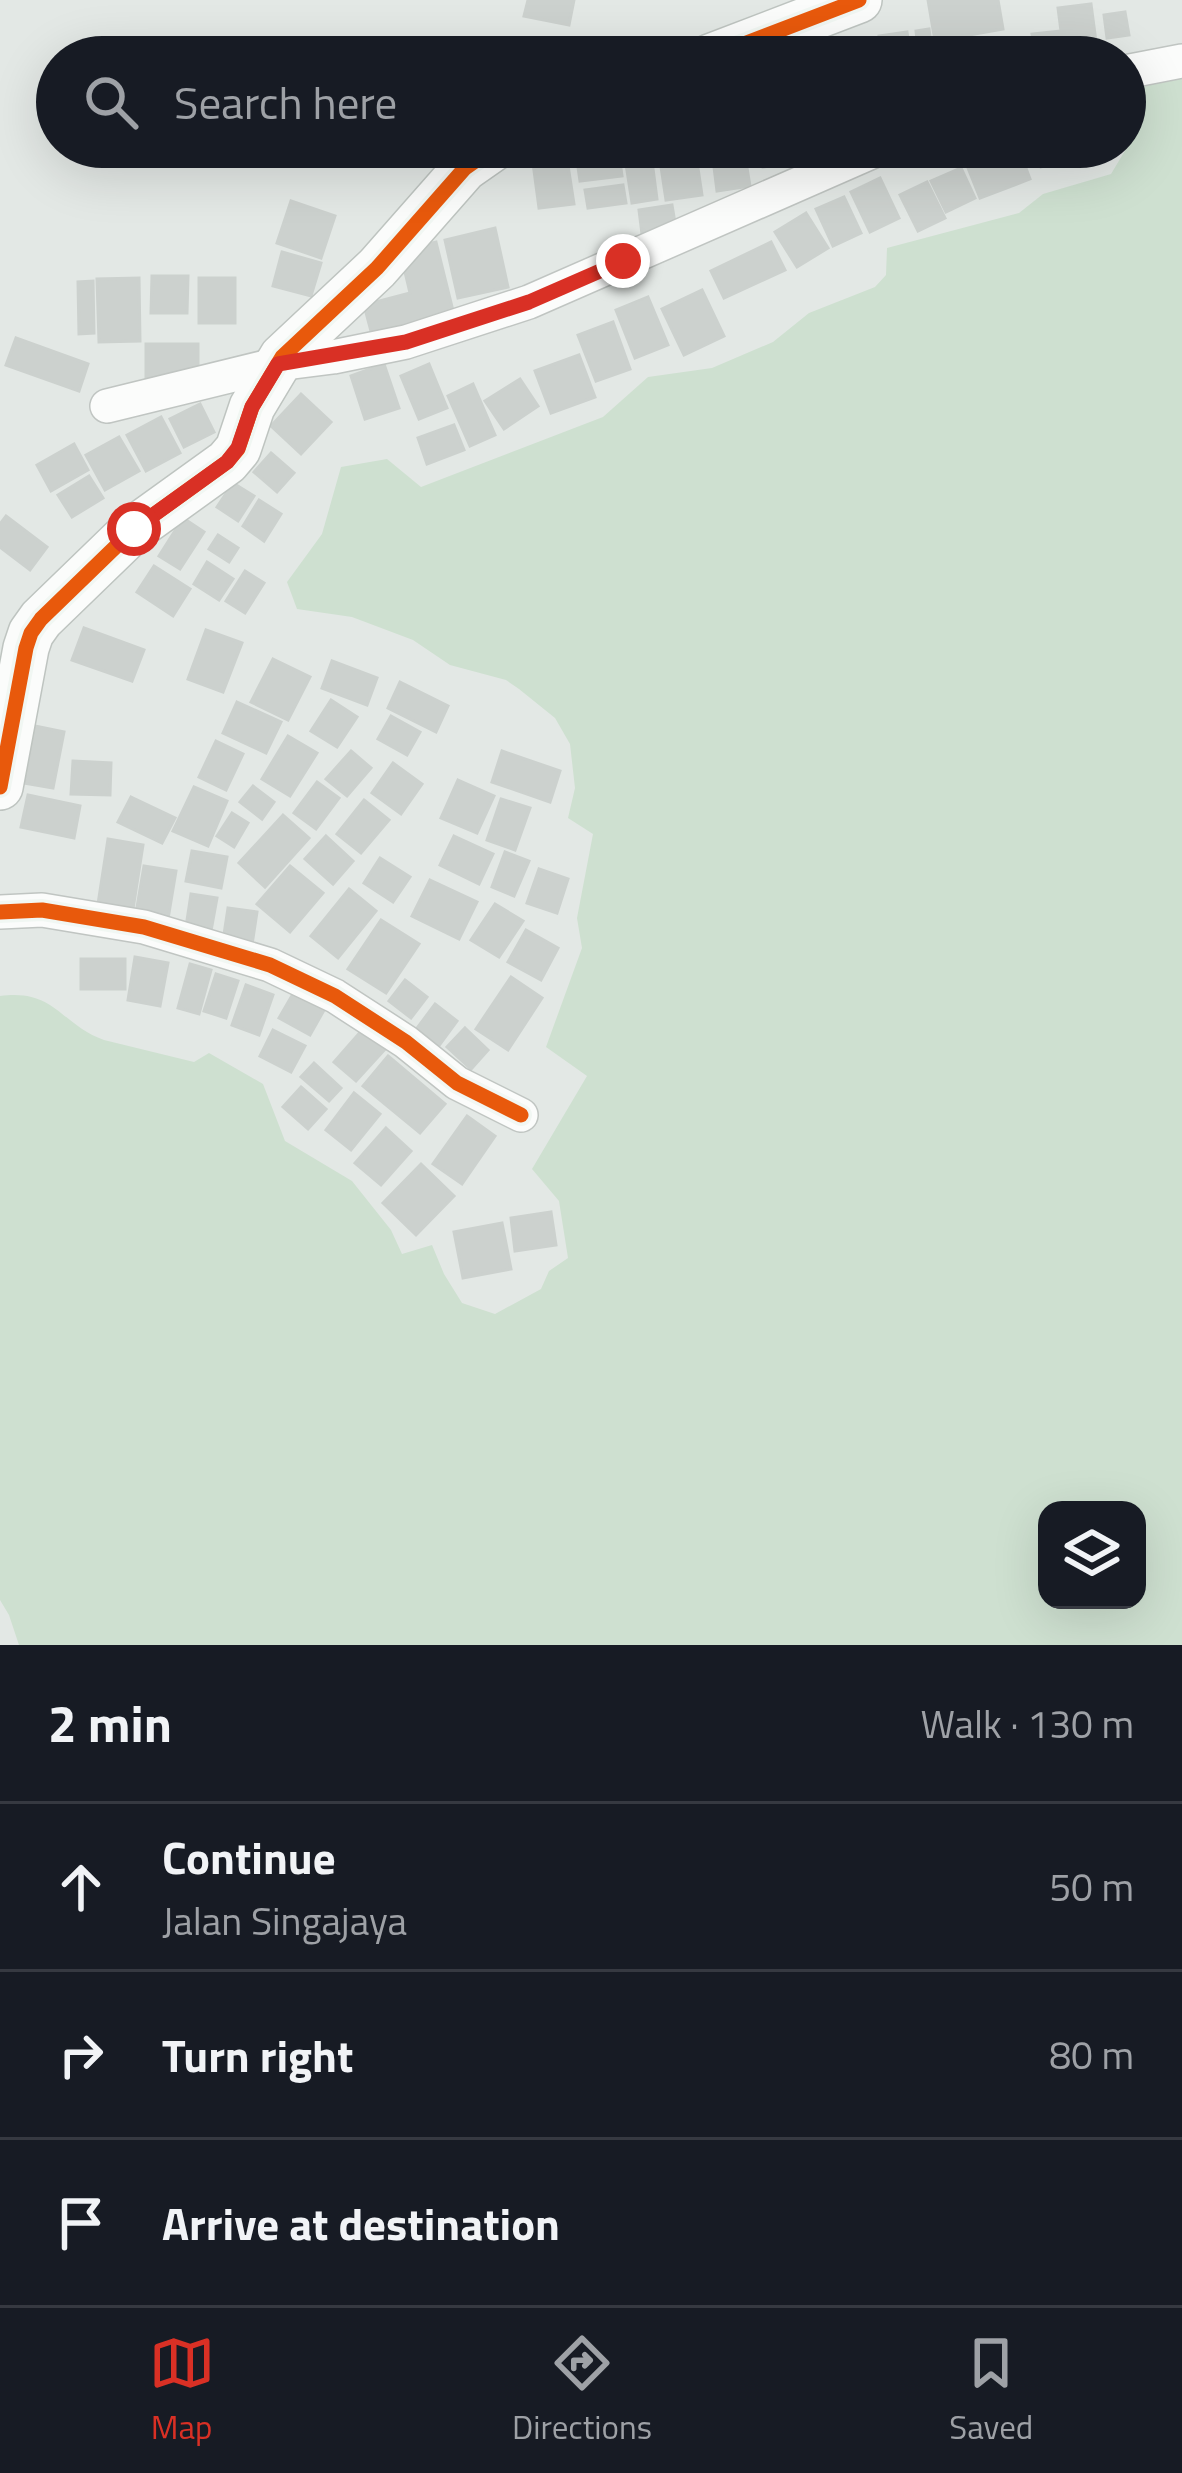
<!DOCTYPE html>
<meta charset="utf-8">
<style>
body{margin:0;font-family:"Titillium Web",sans-serif;background:#242831;color:#f1f3f6}
.controls{position:absolute;right:36px;bottom:36px;display:grid;overflow:hidden;border-radius:24px;box-shadow:0 12px 48px #0002}
.controls button{width:108px;height:108px;display:grid;place-items:center;padding:0;border:0;border-bottom:3px solid #363941;background:#171b24;color:#f1f3f6;font:60px sans-serif}
.stop{position:absolute;width:36px;height:36px;margin:-27px;border:9px solid #d93025;border-radius:50%;background:#fff}
.stop.end{background:#d93025;border-color:#fff;box-shadow:0 3px 12px #0008}
.list{margin:0;padding:0;list-style:none}
h2{display:flex;justify-content:space-between;align-items:center;height:156px;margin:0;padding:0 48px;font-size:51px}
h2 small{font-size:39px;font-weight:400;color:#9ea1a6}
.list li{display:grid;grid-template-columns:78px 1fr auto;gap:36px;align-items:center;box-sizing:border-box;height:168px;padding:0 48px;border-top:3px solid #363941}
.list b{display:block;font-size:45px;white-space:nowrap}
.list p{margin:0;font-size:39px;white-space:nowrap;color:#9ea1a6}
.list em{font-size:39px;font-style:normal;color:#9ea1a6}
.icon{flex:none;width:66px;height:66px;fill:none;stroke:currentColor;stroke-width:2;stroke-linecap:round;stroke-linejoin:round}
.map{position:relative;flex:none;width:1182px;height:1645px;overflow:hidden}
.search{position:absolute;background:#171b24;box-shadow:0 12px 48px #0002;left:36px;right:36px;top:36px;height:132px;display:flex;align-items:center;gap:30px;box-sizing:border-box;padding:0 42px;border-radius:66px;color:#9ea1a6;font-size:45px}
.sheet{height:660px;background:#171b24}
nav{display:flex;justify-content:space-around;align-items:center;box-sizing:border-box;height:168px;border-top:3px solid #363941;background:#171b24;font-size:33px;color:#9ea1a6}
nav a{display:grid;justify-items:center;gap:6px}
nav .on{color:#d93025}
.map>svg:first-child{display:block}
.green{fill:#cee0d0;fill-rule:evenodd}
.building{fill:#ccd1ce;stroke:#ccd1ce;stroke-width:3}
.lines{fill:none;stroke-linecap:round;stroke-linejoin:round}
.street-casing{stroke:#c0c5c2;stroke-width:36}
.secondary-casing{stroke:#bec4c0;stroke-width:48}
.street{stroke:#fbfcfb;stroke-width:33}
.secondary{stroke:#fbfcfb;stroke-width:45}
.cycleway-casing{stroke:#f1f7f3;stroke-width:22}
.cycleway{stroke:#e8590c;stroke-width:15}
.route{stroke:#d93025;stroke-width:15}
</style>
<div class="map">
<svg width="1182" height="1645" viewBox="0 0 1182 1645">
<rect width="100%" height="100%" fill="#e3e8e5"/>
<path class="green" d="M 1182,75 L 1182,1645 L 19,1645 L 9,1615 L 0,1600 L 0,996 C 55,988 61,1025 104,1040 L 194,1062 L 209,1053 L 263,1084 L 285,1141 L 352,1181 L 391,1230 L 402,1254 L 432,1245 L 444,1274 L 462,1303 L 495,1314 L 541,1289 L 549,1271 L 568,1258 L 559,1201 L 532,1169 L 587,1076 L 546,1047 L 582,948 L 577,918 L 593,834 L 568,818 L 575,788 L 570,744 L 555,718 L 519,689 L 506,680 L 450,665 L 413,640 L 352,617 L 297,609 L 287,582 L 322,534 L 341,467 L 387,459 L 421,487 L 603,417 L 648,377 L 712,368 L 773,342 L 809,313 L 875,287 L 886,275 L 887,248 L 1019,213 L 1043,194 L 1111,174 L 1135,134 L 1140,88 ZM 1047,1510 L 1137,1510 L 1137,1600 L 1047,1600 Z"/>
<path class="building" d="M 528,0 L 574,0 L 569,25 L 524,16 Z
M 928,0 L 998,0 L 1003,29 L 935,41 Z
M 1091,4 L 1098,57 L 1036,57 L 1032,34 L 1061,31 L 1058,8 Z
M 1125,12 L 1129,35 L 1107,38 L 1104,15 Z
M 929,29 L 933,57 L 919,57 L 916,31 Z
M 907,32 L 911,57 L 882,57 L 879,36 Z
M 868,41 L 870,57 L 840,57 L 838,45 Z
M 760,147 L 794,147 L 796,162 L 763,167 Z
M 1010,147 L 1018,147 L 1030,179 L 980,198 L 966,163 Z
M 1035,147 L 1066,147 L 1070,159 L 1041,167 Z
M 1080,147 L 1104,147 L 1107,156 L 1086,163 Z
M 619,154 L 622,176 L 580,181 L 577,160 Z
M 696,155 L 702,195 L 666,200 L 660,160 Z
M 567,159 L 574,204 L 539,208 L 533,163 Z
M 652,161 L 657,199 L 632,203 L 626,164 Z
M 746,162 L 750,186 L 717,191 L 714,167 Z
M 961,168 L 975,198 L 946,212 L 931,181 Z
M 880,178 L 899,218 L 870,232 L 851,192 Z
M 927,182 L 945,218 L 918,231 L 900,195 Z
M 623,185 L 626,203 L 588,208 L 585,190 Z
M 844,197 L 861,233 L 833,246 L 816,209 Z
M 291,201 L 335,216 L 321,258 L 277,243 Z
M 672,205 L 676,229 L 642,234 L 639,210 Z
M 806,213 L 828,248 L 797,267 L 775,232 Z
M 495,228 L 508,287 L 458,298 L 445,240 Z
M 436,242 L 454,315 L 372,335 L 364,305 L 410,293 L 400,251 Z
M 771,242 L 785,270 L 724,298 L 711,271 Z
M 282,252 L 321,263 L 311,296 L 273,286 Z
M 152,276 L 188,276 L 187,313 L 151,313 Z
M 139,278 L 140,341 L 99,342 L 97,279 Z
M 199,278 L 235,278 L 235,323 L 199,323 Z
M 93,281 L 94,333 L 79,334 L 78,282 Z
M 702,290 L 724,336 L 684,355 L 662,309 Z
M 648,297 L 668,345 L 635,358 L 616,310 Z
M 613,322 L 630,369 L 596,381 L 578,335 Z
M 16,338 L 88,364 L 79,391 L 6,365 Z
M 146,344 L 198,344 L 198,380 L 146,380 Z
M 579,355 L 595,397 L 551,413 L 535,371 Z
M 384,364 L 399,408 L 365,419 L 351,376 Z
M 429,364 L 447,408 L 419,419 L 401,376 Z
M 520,379 L 538,406 L 504,429 L 485,401 Z
M 473,384 L 495,435 L 470,446 L 448,396 Z
M 301,394 L 331,422 L 301,454 L 271,426 Z
M 200,404 L 214,432 L 184,447 L 170,419 Z
M 161,417 L 180,453 L 146,471 L 127,435 Z
M 454,425 L 464,450 L 427,464 L 418,438 Z
M 119,437 L 139,471 L 105,490 L 86,455 Z
M 74,444 L 88,470 L 51,491 L 37,465 Z
M 271,453 L 294,473 L 277,492 L 254,472 Z
M 89,476 L 103,498 L 72,517 L 58,495 Z
M 233,483 L 254,496 L 238,521 L 217,507 Z
M 259,500 L 281,514 L 264,541 L 243,526 Z
M 6,516 L 47,547 L 30,570 L 0,547 L 0,524 Z
M 183,518 L 204,532 L 180,569 L 159,556 Z
M 218,535 L 238,548 L 229,562 L 209,549 Z
M 207,562 L 233,579 L 219,600 L 194,584 Z
M 154,566 L 190,589 L 173,616 L 137,592 Z
M 245,571 L 264,583 L 245,613 L 226,601 Z
M 84,628 L 144,650 L 132,681 L 72,660 Z
M 206,630 L 242,643 L 223,692 L 188,679 Z
M 273,659 L 310,677 L 288,720 L 251,702 Z
M 332,661 L 377,678 L 367,705 L 322,688 Z
M 400,682 L 448,706 L 436,732 L 388,708 Z
M 331,700 L 357,717 L 337,747 L 311,731 Z
M 237,702 L 281,722 L 266,753 L 223,733 Z
M 391,716 L 420,732 L 407,755 L 378,739 Z
M 35,726 L 64,732 L 53,788 L 24,783 Z
M 288,736 L 317,753 L 290,796 L 262,779 Z
M 216,741 L 243,754 L 226,790 L 199,777 Z
M 351,751 L 371,768 L 347,796 L 326,779 Z
M 502,751 L 560,771 L 550,802 L 492,782 Z
M 73,761 L 111,763 L 110,795 L 71,794 Z
M 393,763 L 422,784 L 401,814 L 372,793 Z
M 458,780 L 494,796 L 477,833 L 441,818 Z
M 317,782 L 339,798 L 316,829 L 294,813 Z
M 253,786 L 274,802 L 262,819 L 240,802 Z
M 194,787 L 227,801 L 208,846 L 173,831 Z
M 28,795 L 80,806 L 74,838 L 21,827 Z
M 131,797 L 175,818 L 162,843 L 118,822 Z
M 501,799 L 530,808 L 515,850 L 487,840 Z
M 364,800 L 389,820 L 361,853 L 337,834 Z
M 232,813 L 248,823 L 234,847 L 217,836 Z
M 283,815 L 309,838 L 265,887 L 239,863 Z
M 326,836 L 353,861 L 333,884 L 305,859 Z
M 454,836 L 493,854 L 479,884 L 440,865 Z
M 108,839 L 143,845 L 133,909 L 98,904 Z
M 192,851 L 227,857 L 221,888 L 186,881 Z
M 505,852 L 529,861 L 514,896 L 492,887 Z
M 380,858 L 410,877 L 393,902 L 364,883 Z
M 144,866 L 176,871 L 167,925 L 135,919 Z
M 290,866 L 323,893 L 290,932 L 257,904 Z
M 539,869 L 568,879 L 557,913 L 527,903 Z
M 430,880 L 477,902 L 459,939 L 412,916 Z
M 349,889 L 376,911 L 338,958 L 311,936 Z
M 191,894 L 217,898 L 211,931 L 186,927 Z
M 495,904 L 523,921 L 499,957 L 471,940 Z
M 228,908 L 257,912 L 252,945 L 223,941 Z
M 381,920 L 419,944 L 386,993 L 348,969 Z
M 526,930 L 558,948 L 541,980 L 508,962 Z
M 135,957 L 168,963 L 160,1006 L 128,1000 Z
M 81,959 L 125,959 L 125,989 L 81,989 Z
M 190,964 L 211,970 L 199,1014 L 178,1008 Z
M 216,974 L 238,981 L 226,1018 L 204,1011 Z
M 511,977 L 542,998 L 508,1050 L 476,1029 Z
M 405,980 L 427,997 L 411,1018 L 389,1001 Z
M 246,985 L 273,995 L 259,1035 L 232,1025 Z
M 297,987 L 328,1003 L 310,1035 L 279,1018 Z
M 435,1004 L 457,1021 L 438,1047 L 415,1031 Z
M 364,1028 L 386,1048 L 356,1081 L 334,1062 Z
M 465,1028 L 488,1050 L 471,1069 L 447,1047 Z
M 273,1030 L 305,1046 L 291,1072 L 260,1056 Z
M 388,1056 L 445,1104 L 420,1133 L 363,1086 Z
M 314,1063 L 341,1088 L 329,1101 L 301,1077 Z
M 301,1087 L 326,1109 L 308,1129 L 283,1107 Z
M 354,1093 L 380,1114 L 351,1150 L 326,1130 Z
M 467,1116 L 495,1136 L 462,1184 L 433,1164 Z
M 386,1128 L 411,1151 L 381,1185 L 355,1163 Z
M 421,1164 L 454,1196 L 416,1235 L 383,1203 Z
M 551,1212 L 556,1245 L 515,1251 L 511,1218 Z
M 502,1223 L 511,1269 L 463,1278 L 454,1232 Z"/>
<g class="lines">
<defs>
<path id="street" d="M 1125,72 L 1182,61
M 107,406 L 278,364 L 333,357 L 406,342 L 529,302 L 883,147
M 0,912 L 42,910 L 144,927 L 270,965 L 335,996 L 406,1042 L 457,1083 L 521,1115"/>
<path id="secondary" d="M 710,57 L 859,0
M 0,787 L 26,648 L 31,633 L 41,619 L 134,529 L 227,462 L 238,449 L 252,407 L 282,357 L 377,268 L 465,168 L 495,147"/>
</defs>
<use href="#street" class="street-casing"/>
<use href="#secondary" class="secondary-casing"/>
<use href="#street" class="street"/>
<use href="#secondary" class="secondary"/>
<defs>
<path id="cycleway" d="M 710,57 L 859,0
M 0,787 L 26,648 L 31,633 L 41,619 L 134,529 L 227,462 L 238,449 L 252,407 L 282,357 L 377,268 L 465,168 L 495,147
M 0,912 L 42,910 L 144,927 L 270,965 L 335,996 L 406,1042 L 457,1083 L 521,1115"/>
</defs>
<use href="#cycleway" class="cycleway-casing"/>
<use href="#cycleway" class="cycleway"/>
</g>
<g class="lines">
<path class="route" d="M 134,529 L 227,462 L 238,448 L 252,407 L 278,364 L 406,342 L 529,302 L 623,261"/>
</g>
</svg>
<div class="controls">
<button><svg class="icon" aria-label="layers" viewBox="0 0 24 24"><path d="M12 4l9 5-9 5-9-5zM3 14l9 5 9-5"/></svg></button>
</div>
<div class="stop" style="left:134px;top:529px"></div>
<div class="stop end" style="left:623px;top:261px"></div>
<div class="search"><svg class="icon" aria-label="search" viewBox="0 0 24 24"><circle cx="10" cy="10" r="6"/><path d="M15 15l6 6"/></svg>Search here</div>
</div>
<section class="sheet">
<h2>2 min<small>Walk · 130 m</small></h2>
<ul class="list">
<li><svg class="icon" aria-label="ahead" viewBox="0 0 24 24"><path d="M12 20V5M6 11l6-6 6 6"/></svg><div><b>Continue</b><p>Jalan Singajaya</p></div><em>50 m</em></li>
<li><svg class="icon" aria-label="right" viewBox="0 0 24 24"><path d="M7 20v-9h11M14 6l5 5-5 5"/></svg><div><b>Turn right</b></div><em>80 m</em></li>
<li><svg class="icon" aria-label="arrive" viewBox="0 0 24 24"><path d="M6 21V4h12l-3 4 3 4H6"/></svg><div><b>Arrive at destination</b></div></li>
</ul>
</section>
<nav>
<a class="on"><svg class="icon" aria-label="map" viewBox="0 0 24 24"><path d="M3 6l6-2 6 2 6-2v14l-6 2-6-2-6 2zM9 4v14M15 6v14"/></svg>Map</a>
<a><svg class="icon" aria-label="directions" viewBox="0 0 24 24"><path d="M12 3l9 9-9 9-9-9zM9 14v-3h6M13 9l2 2-2 2"/></svg>Directions</a>
<a><svg class="icon" aria-label="saved" viewBox="0 0 24 24"><path d="M7 4h10v16l-5-4-5 4z"/></svg>Saved</a>
</nav>
